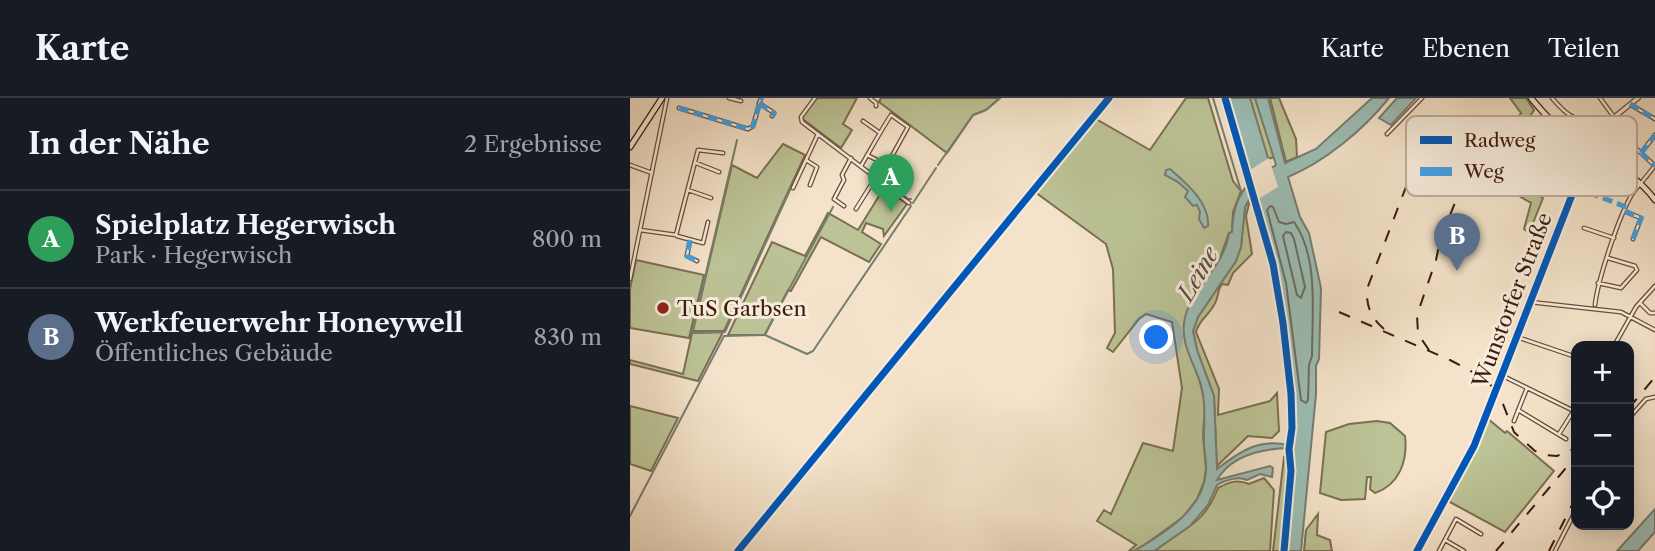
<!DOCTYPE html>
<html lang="de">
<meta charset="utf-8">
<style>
body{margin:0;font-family:"Libre Caslon Text",serif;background:#242831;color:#f1f3f6}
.controls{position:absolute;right:21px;bottom:21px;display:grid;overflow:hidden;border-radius:14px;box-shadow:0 4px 18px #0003}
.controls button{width:63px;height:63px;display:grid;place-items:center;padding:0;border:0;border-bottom:2px solid #363941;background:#171b24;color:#f1f3f6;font:35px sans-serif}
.you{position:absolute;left:527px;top:240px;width:24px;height:24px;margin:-18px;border:5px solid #fff;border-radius:50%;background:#1a73e8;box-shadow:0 0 0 10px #1a73e833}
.badge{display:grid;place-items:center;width:46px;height:46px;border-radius:50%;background:#c59692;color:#fff;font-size:23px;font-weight:700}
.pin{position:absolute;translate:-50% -58px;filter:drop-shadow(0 2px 4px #0008)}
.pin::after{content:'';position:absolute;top:37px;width:24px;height:21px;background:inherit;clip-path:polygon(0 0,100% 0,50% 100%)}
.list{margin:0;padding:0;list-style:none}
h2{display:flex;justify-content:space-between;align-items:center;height:91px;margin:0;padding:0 28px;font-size:30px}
h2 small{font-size:23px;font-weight:400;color:#9ea1a6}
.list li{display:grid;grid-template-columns:46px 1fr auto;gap:21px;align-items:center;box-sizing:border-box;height:98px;padding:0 28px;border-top:2px solid #363941}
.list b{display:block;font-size:26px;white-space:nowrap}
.list p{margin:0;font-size:23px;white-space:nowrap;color:#9ea1a6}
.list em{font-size:23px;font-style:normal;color:#9ea1a6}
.icon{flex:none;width:38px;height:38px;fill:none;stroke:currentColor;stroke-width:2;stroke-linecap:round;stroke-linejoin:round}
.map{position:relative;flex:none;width:1025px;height:453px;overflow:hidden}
header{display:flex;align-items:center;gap:42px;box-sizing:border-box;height:98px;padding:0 35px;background:#171b24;border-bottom:2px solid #363941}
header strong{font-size:33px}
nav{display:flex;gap:38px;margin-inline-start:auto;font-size:24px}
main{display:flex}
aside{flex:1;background:#171b24}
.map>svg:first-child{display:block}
.green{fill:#bcc396;stroke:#7c6f51;stroke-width:2}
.water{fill:#9cbeb5;stroke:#767d71;stroke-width:2}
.pier{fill:#f4e3ca}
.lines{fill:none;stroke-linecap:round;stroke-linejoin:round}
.shore{stroke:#6c6c60;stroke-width:2}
.stream{stroke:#767d71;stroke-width:2}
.minor-casing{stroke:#6b4d3c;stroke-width:5}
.tertiary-casing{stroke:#6b4d3c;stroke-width:6}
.secondary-casing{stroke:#3d1b0c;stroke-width:7}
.minor{stroke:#f8eddd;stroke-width:2.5}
.tertiary{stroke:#f8eddd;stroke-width:3.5}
.secondary{stroke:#f8eddd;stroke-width:4.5}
.rail{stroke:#3d1b0c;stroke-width:2;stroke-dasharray:12 12;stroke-linecap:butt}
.quiet{stroke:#3fa2e9;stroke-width:5;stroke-dasharray:10 5;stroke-linecap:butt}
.cycleway-casing{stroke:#f8eddd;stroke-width:11}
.cycleway{stroke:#0057b8;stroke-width:7}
.poi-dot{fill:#8f2418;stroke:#f8eddd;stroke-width:2.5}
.labels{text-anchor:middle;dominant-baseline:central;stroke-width:6;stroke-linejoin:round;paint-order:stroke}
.street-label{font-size:21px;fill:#3d1b0c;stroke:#f8eddd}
.poi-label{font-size:21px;fill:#3d1b0c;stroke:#f8eddd;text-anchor:start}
.water-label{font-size:23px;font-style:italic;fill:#5a4c3f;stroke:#f8eddd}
.key{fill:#f8eddd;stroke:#c0ae9e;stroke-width:2}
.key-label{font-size:19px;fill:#3d1b0c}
</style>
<header>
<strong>Karte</strong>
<nav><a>Karte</a><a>Ebenen</a><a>Teilen</a></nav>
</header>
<main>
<aside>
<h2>In der Nähe<small>2 Ergebnisse</small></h2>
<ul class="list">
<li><span class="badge" style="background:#2e9e5b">A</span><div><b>Spielplatz Hegerwisch</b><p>Park · Hegerwisch</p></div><em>800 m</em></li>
<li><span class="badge" style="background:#5c6f8a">B</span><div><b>Werkfeuerwehr Honeywell</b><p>Öffentliches Gebäude</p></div><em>830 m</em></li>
</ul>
</aside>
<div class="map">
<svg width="1025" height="453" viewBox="0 0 1025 453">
<rect width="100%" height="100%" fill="#f4e3ca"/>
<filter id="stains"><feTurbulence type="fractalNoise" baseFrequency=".00286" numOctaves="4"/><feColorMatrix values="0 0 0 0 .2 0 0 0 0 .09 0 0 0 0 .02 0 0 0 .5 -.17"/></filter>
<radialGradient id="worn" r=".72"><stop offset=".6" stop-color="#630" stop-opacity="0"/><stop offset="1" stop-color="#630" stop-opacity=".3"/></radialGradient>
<path class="green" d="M 185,0 L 227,0 L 213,26 L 222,32 L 211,50 L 170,19 Z
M 251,0 L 370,0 L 356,12 L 343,17 L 317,55 L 249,4 Z
M 556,0 L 578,0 L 603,83 L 611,93 L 603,114 L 602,134 L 599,135 L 588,166 L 559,210 L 555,243 L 570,284 L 575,305 L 573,338 L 576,370 L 574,384 L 567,401 L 553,419 L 516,446 L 504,453 L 499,453 L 506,447 L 467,423 L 474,412 L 481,416 L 513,345 L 543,353 L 552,290 L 542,224 L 516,216 L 509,221 L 483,254 L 477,250 L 485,235 L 483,171 L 476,146 L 405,94 L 466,21 L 520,52 Z
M 620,0 L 625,0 L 644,59 L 638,61 Z
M 640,0 L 649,0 L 666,41 L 667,59 L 656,64 Z
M 880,0 L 896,0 L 904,12 L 865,73 L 913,100 L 899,135 L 894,131 L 901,105 L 859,80 L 856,75 L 857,69 L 891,15 Z
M 153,46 L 175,57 L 94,233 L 63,233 L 102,67 L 127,80 Z
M 254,90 L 277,106 L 254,138 L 253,131 L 236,125 L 232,134 L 251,146 L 239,164 L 191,139 L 161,193 L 158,192 L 135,237 L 98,237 L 142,144 L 175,158 L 198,115 L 228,132 Z
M 621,98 L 616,118 L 622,156 L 603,175 L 598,187 L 592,186 C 587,193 589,196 586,203 C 582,215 569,221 566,234 L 589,291 L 588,317 L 640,303 L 647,295 L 649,333 L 642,340 L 618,338 L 588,367 L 587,371 L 584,298 L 567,252 L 563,233 L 568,219 L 606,163 L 611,149 L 615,109 Z
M 6,162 L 74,177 L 59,240 L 0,230 L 0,191 Z
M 93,234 L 68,283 L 0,266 L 0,262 L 53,276 L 62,235 Z
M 0,308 L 48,320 L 21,373 L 0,366 Z
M 857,320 L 875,335 L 877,333 L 924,373 L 875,434 L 818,403 L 839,366 Z
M 747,323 L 760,325 L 775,338 C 778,363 769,387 745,395 L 740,391 L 741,379 L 737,379 L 735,401 L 711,402 L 690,395 L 696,334 L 719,326 Z
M 654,359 L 657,360 L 658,377 L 651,453 L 643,453 Z
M 634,380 L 644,392 L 640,453 L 525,453 C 553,429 573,429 588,390 C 599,384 607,381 619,386 Z
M 688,416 L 687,437 L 700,442 L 702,453 L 674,453 L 676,432 Z"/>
<path class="water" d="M 598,0 L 620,0 L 641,70 L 646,67 L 625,0 L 638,0 L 655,65 L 686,51 L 742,0 L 759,0 C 733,32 696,63 658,79 L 670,119 L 679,135 L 691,190 L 689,261 L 686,268 L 686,296 L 671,453 L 655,453 L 662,382 L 664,293 L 649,186 L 625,96 L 621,98 L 615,109 L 611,149 L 606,163 L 568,219 L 563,233 L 567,252 L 584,298 L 587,371 C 609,354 629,340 658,347 L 658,350 C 632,351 601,358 587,382 L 640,368 L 643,370 L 642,379 L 630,376 L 617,382 C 608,378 595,382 587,387 L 578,407 L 560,428 L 524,453 L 504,453 C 534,435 574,412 576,373 C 577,362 573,351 574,340 C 574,322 576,305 571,287 C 565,267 551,247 554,225 C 558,192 594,171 599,135 L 602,134 C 603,112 607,98 622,81 Z
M 767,0 L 786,0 L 761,27 L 749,20 Z
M 540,71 C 556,85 580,105 578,128 L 574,130 L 569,121 L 570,114 L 567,107 L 563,108 L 555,99 L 558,93 L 548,84 L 535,77 L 536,72 Z
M 1025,411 L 1025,434 L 1008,453 L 987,453 Z"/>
<path class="pier" d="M 639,60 L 648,89 L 625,103 L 617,74 Z"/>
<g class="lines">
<path class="shore" d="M 640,108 L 643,109 L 649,124 L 656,126 L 664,124 C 689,159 682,216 682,258 L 679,267 L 678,302 L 676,305 L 671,302 L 656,185 L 637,112 Z
M 656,134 L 661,135 L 664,141 L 675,189 L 671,200 L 667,197 L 653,138 Z"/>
<path class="stream" d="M 583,0 L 611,93
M 107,42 L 62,235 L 95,234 L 160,92
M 308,67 L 343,17 L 356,12 L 370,0
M 256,85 L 278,101 L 281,101
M 283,105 L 306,70
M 135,236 L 203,109
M 0,418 L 94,238 L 135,237 L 177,256 L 183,253 L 281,108"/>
<defs>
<path id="minor" d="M 99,0 L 111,3
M 185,0 L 171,19 L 172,24 L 279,105
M 240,0 L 246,5 L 246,8
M 922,0 C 930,9 940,21 952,21
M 970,0 L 984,19
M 129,5 L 144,15 L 142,18
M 1001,7 L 1025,21
M 49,10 L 118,31 L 123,28 L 131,0
M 982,21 L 996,41 L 1024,67
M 233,23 L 250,35
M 893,32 L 921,53
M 757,36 L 792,0
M 1011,55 L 1025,37
M 875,61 L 941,99
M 176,62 L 187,69 L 180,87
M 66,65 L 89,74
M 0,67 L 22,75
M 231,68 C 241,51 250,34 261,17 L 278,29 L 257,67 L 237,57
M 868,72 L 901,20
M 163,90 L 188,36
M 58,92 L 81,100
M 214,108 L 204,101 L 214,82 L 212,77 L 221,60
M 226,111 L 246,79
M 996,114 L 1011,120 L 1003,141
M 954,130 L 984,140
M 10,132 L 46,137 L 68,52 L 93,55
M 47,138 L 73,145 L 78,124
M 60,142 L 57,158 L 67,163
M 0,181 L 37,0
M 968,185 L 991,190 L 1007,172 L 1005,168 L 978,160
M 900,204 L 991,214 L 1025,232
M 1010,205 L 1020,215 L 1025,215
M 965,207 C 968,181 988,121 1001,98 C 1008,87 1018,78 1025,67
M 887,239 L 946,259
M 984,248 L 1006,209 L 1025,188
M 871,277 L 944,313
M 888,312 L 936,341
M 999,320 L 1016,301 L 1025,299
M 884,323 L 897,290
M 929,336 L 946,309
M 815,442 L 834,453
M 809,453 L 826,421 L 851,436
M 925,453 L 946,412"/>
<path id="tertiary" d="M 787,453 L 844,348 L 960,52 L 982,21 L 1008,0"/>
<path id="secondary" d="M 901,0 C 914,16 928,31 945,42 C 973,61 1005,74 1025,102
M 0,49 L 32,0"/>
</defs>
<use href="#minor" class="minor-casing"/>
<use href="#tertiary" class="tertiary-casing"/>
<use href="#secondary" class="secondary-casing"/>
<use href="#minor" class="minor"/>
<use href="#tertiary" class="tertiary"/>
<use href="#secondary" class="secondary"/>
<path class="rail" d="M 709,214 L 820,262 L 854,280 L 869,296 L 884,334 L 905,353 L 916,357 L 927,358 L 946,350
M 754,231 C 741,220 736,208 737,191 L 787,60
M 799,252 L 788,236 L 787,217 L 806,162 L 810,143 L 826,102
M 999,310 L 1025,279
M 866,453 L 946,358
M 919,453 L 946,399"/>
<path class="quiet" d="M 129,5 L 144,15 L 142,18
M 1000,6 L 1025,21
M 49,10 L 118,31 L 123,28 L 131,0
M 982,21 L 996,41 L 1025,68
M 1011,55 L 1025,37
M 945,89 L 996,109
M 995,113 L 1011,120 L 1003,141
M 60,142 L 57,158 L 67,163"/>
<defs>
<path id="cycleway" d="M 595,0 L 643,166 L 653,225 L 661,296 L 662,330 L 659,351 L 661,373 L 654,453
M 108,453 L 479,0
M 787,453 L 844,348 L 958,56 L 969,38"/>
</defs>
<use href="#cycleway" class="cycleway-casing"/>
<use href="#cycleway" class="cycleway"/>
</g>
<circle class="poi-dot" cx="33" cy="210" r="7"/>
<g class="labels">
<g class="street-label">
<text transform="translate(882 202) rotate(-69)">Wunstorfer Straße</text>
</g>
<g class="poi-label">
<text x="47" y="210">TuS Garbsen</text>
</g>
<g class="water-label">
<text transform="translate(568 176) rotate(-60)">Leine</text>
</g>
</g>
<rect x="776" y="18" width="231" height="80" rx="10" class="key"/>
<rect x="790" y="38" width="32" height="8" fill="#0057b8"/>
<rect x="790" y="69" width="32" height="9" fill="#3fa2e9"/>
<g class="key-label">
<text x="834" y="49">Radweg</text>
<text x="834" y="80">Weg</text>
</g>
<rect width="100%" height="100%" filter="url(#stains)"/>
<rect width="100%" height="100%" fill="url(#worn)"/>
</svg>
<div class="controls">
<button>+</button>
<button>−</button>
<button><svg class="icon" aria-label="locate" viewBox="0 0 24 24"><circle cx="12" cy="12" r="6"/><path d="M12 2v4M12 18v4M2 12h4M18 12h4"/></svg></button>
</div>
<div class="you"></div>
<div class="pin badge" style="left:261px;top:114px;background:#2e9e5b">A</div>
<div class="pin badge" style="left:827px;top:173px;background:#5c6f8a">B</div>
</div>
</main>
